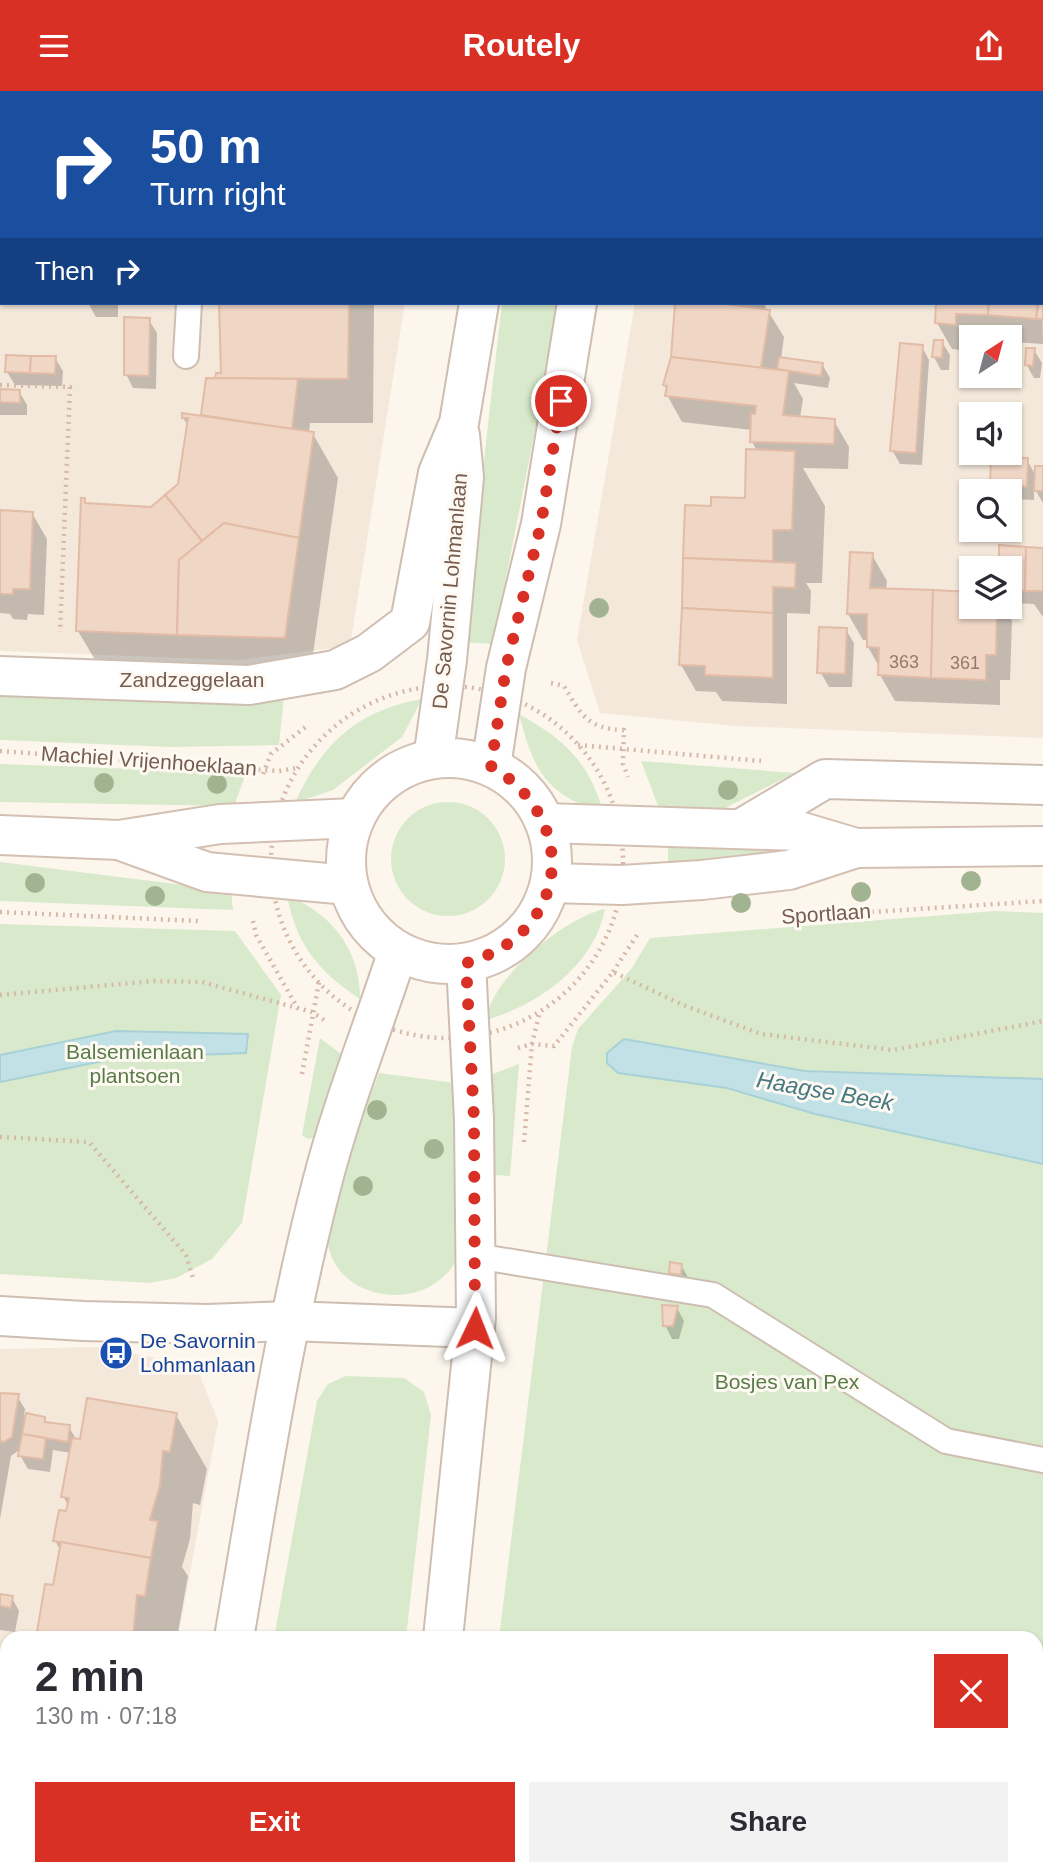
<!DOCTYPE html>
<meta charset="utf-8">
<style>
:root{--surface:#fff;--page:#f2f2f3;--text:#2b2b33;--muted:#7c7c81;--accent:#d93025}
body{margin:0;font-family:Arial,sans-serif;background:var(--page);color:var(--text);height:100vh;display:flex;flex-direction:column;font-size:26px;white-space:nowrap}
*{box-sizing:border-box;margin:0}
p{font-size:23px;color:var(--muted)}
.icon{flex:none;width:38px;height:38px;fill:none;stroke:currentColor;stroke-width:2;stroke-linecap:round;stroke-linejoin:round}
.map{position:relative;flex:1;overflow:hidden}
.details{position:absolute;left:0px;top:1540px;width:1043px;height:245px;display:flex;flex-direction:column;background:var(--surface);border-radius:21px 21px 0 0;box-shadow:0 2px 5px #0004}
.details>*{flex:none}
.guide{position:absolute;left:0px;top:0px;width:1043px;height:214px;box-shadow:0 2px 5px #0004;background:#1a4fa0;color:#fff;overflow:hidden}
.needle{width:46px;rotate:36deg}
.fabs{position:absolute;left:959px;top:234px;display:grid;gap:14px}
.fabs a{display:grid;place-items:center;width:63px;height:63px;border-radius:0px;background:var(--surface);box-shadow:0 2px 5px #0004;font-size:35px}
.pin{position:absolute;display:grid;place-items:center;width:60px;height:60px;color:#fff;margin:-30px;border:4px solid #fff;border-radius:50%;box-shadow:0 2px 7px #0007}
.me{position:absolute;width:77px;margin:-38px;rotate:2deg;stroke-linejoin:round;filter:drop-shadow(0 0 5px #0008)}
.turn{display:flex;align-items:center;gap:24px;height:147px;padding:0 35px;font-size:32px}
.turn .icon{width:91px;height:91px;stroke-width:2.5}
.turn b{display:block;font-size:49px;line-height:60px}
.then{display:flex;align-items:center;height:66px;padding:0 35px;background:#0003;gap:14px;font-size:26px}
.round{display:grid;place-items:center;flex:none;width:74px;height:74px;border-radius:0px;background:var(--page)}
.overview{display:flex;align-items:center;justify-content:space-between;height:119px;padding:0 35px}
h1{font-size:42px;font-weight:800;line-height:52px}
.action{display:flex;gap:14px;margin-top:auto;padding:14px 35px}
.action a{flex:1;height:80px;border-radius:0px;background:var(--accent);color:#fff;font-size:28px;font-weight:800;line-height:80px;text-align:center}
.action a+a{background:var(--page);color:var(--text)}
header{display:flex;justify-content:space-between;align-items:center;height:91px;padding:0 35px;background:var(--accent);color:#fff;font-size:32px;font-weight:800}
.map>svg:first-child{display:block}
.residential{fill:#f4e8db;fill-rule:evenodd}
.green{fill:#d8eacb}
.water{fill:#c1e1e6;stroke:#a8d1d7;stroke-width:2}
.shadow{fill:#0003}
.building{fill:#f0d6c5;stroke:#e2bca6;stroke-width:2}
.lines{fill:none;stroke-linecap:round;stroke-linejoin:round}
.service-casing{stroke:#cebeb1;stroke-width:28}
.minor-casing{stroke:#cebeb1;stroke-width:42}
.tertiary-casing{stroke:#cebeb1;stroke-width:42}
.secondary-casing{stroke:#d4c0b2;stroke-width:42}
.path{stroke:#d6b9a8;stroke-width:4.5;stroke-dasharray:2 5;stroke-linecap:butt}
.service{stroke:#fff;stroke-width:24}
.minor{stroke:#fff;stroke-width:38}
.tertiary{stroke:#fff;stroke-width:38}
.secondary{stroke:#fff;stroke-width:38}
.tree{fill:#a2b392}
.route{stroke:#d93025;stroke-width:12;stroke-dasharray:0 21.6}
.labels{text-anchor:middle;stroke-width:6;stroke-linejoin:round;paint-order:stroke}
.number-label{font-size:18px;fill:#957b6c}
.street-label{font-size:21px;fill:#775d4f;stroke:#fefaf3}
.park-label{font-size:21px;fill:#587c47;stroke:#fefaf3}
.transit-label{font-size:21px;fill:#164399;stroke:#fefaf3;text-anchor:start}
.water-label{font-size:23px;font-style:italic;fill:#467982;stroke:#fefaf3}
</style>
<header><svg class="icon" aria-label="menu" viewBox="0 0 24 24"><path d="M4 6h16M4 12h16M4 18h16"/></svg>Routely<svg class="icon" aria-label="share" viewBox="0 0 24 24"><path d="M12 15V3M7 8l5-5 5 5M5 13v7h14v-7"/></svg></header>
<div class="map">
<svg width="1043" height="1785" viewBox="0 0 1043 1785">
<rect width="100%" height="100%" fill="#fcf6ed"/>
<g class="residential">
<path d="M672,0h371v647l-308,-12 -135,-13 -23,-73 58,-337h406v-210zM971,247h39v38h-39zM971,324h39v38h-39zM971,401h39v38h-39zM971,478h39v38h-39z"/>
<path d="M0,36l2,176h403l-55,343 -112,14 -238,-9z"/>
<path d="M101,1256l95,19 22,55 -40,217h-171v231h129l-2,7h-134v-527z"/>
</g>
<g class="green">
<path d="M502,212h58l-67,341 -30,-2z"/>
<path d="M0,602l284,3 -5,49 -108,2 -171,-7z"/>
<path d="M422,608l-20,38 -69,53 -38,13c26,-59 63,-93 127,-104z"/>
<path d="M519,623c45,25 70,48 84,98 -57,-16 -70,-43 -84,-98z"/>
<path d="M641,670l154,12 -76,38h-59z"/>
<path d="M0,673l246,9 -12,33 -234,-4z"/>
<circle cx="448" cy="768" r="57"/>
<path d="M772,754v14l-104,4v-17z"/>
<path d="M0,771l231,29 2,19 -233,-9z"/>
<path d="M287,805c45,17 73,54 73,103 -41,-27 -63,-53 -73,-103z"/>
<path d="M605,818c-11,57 -67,96 -119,111 5,-42 79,-103 119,-111z"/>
<path d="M995,820l48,2v963h-573l1,-7h565v-231h-537l73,-591 6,-18 54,-61 18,-30z"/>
<path d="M0,833l235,7 46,64 -39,228 -30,36 -36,19 -27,5 -149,-9z"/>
<path d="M320,947l25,19 -29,80 -8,2 -6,-4z"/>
<path d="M519,973l-9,112 -17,-1 -8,-98z"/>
<path d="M379,982l76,10 11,158c-6,13 -12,27 -23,36 -36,34 -108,18 -115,-34 -5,-32 39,-135 51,-170z"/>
<path d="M346,1285l58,2 20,14 7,23 -25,223h-132l43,-237 11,-17z"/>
<path d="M233,1778h147l-1,7h-147z"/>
</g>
<g class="water">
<path d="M116,940l132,3 -2,19 -128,5 -118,24v-27z"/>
<path d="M624,948l181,32 238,8v85l-228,-50 -88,-26 -109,-15 -11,-10v-10z"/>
</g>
<g class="shadow">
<rect x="0" y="83" width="2" height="113"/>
<path d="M1041,145l2,108 -33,-2v-4h-39l-1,13 -18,-2 -15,-26 1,-20h103z"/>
<path d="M88,212h30v14h-22z"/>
<path d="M220,212h154l-1,120h-63l-1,10 4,1 25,44 -29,204 -205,-7 -26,-44 6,-131 3,5 65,3 28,-23 9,-58 -6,-9h21l13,-43 6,-1z"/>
<path d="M680,212h86l-1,8h3l16,26 -3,22 41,5 8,14 -2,10 -34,-5 9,16 -3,19 34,3 15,26 -1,22 -45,-1 22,38 -3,77h-16l5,8 -1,23 -23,-1v91l-65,-3 -6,-9 -20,-1 -15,-26 5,-158 27,1 33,-8 11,-49 -5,-9v-12l-70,-8 -15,-27 -2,-10 3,-19h4z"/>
<path d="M149,229l8,13 -1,56 -23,-1 -7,-14z"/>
<path d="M942,251l8,13 -1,15h-8l-7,-13z"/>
<path d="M922,256l7,13 -7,105 -22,-1 -8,-14z"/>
<path d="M1034,259l8,13 -2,15h-6l-8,-14z"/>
<path d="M55,267l8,13 -1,15 -47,-1 -8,-13z"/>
<path d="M0,300h19l8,14v10h-27z"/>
<path d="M1027,369l9,16 7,-8v35l-9,-15v12l-24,-1v-7h-14l-4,-7z"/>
<path d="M0,421l32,1 15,26 -3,76 -16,-1 -1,6 -14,-1 -3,-5 -10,-1z"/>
<path d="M1043,459v67l-9,-13 -24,-1v-34z"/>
<path d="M872,464l15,26 -1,9 85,3v14h33l8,14 -2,59h-10v25l-105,-4 -15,-26v-7l-12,-21 1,-7h-6l-15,-26z"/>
<path d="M821,538l25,1 8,13 -2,44h-23l-8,-14z"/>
<path d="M681,1174l8,14 -11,7 -7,-13z"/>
<path d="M677,1217l7,13 -5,18h-7l-7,-14z"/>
<path d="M0,1304l17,1 8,13 -1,6 20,3 3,6 22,3 8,14 99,-26 31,54 -7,36 -7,-2 -3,36 -8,28 6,9 -11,62h-140l18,-51 6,-35 -6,-12 14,-33 -6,-11 8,-43 -18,-3 -3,22 -22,-3 -8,-14 2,-7 -11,8 -11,63z"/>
<path d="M0,1504l12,3 7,13 -4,21 -15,-2z"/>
<path d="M31,1778h104l-1,7h-99z"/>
<path d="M637,1778h81l-1,7h-81z"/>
</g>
<g class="building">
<rect x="0" y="81" width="2" height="89"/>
<path d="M1043,147v81h-7l2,-16h3z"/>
<path d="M219,212h130l-1,76 -133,-1 1,-5h5z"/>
<path d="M679,212h40l51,7 -9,58 -90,-11 4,-53z"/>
<path d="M936,212h53l-1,12 -32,-1v11l-21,-2z"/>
<path d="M989,212h49l-2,16 -48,-4z"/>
<path d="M124,226l26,1 -1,58 -25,-1z"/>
<path d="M934,249h9l-1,18 -10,-1z"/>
<path d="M900,252l23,2 -7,108 -26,-2z"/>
<path d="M1026,257h9l-2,18 -8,-1z"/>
<path d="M6,264l25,1 -1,17 -25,-1z"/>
<path d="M31,265h25l-1,18 -25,-1z"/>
<path d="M671,266l118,14 -6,44 52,4 -1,25 -84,-2 1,-29 4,1 1,-8 -91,-10 2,-10 -4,-1z"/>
<path d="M779,266l44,6 -2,13 -44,-7z"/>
<path d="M206,287l92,1 -6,50 -91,-14z"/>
<path d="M0,298l20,1v13l-20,-1z"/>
<path d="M182,322l132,19 -15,106 -75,-15 -22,18 -37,-46 13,-11 10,-66h-6z"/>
<path d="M746,358l49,2 -3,79h-19v31l-90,-3 2,-53 26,1v-9l34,1z"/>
<path d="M991,366l37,1 -1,29 -37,-2z"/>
<path d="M1035,375h8v25h-9z"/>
<path d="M165,404l37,46 -23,19 -2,75 -101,-4 5,-133h4v5l66,4z"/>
<path d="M0,419l33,2 -3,77h-17v5h-13z"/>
<path d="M224,432l75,15 -14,100 -108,-3 2,-75z"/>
<path d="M999,454l27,2 -1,44 -15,-1v-21h-11z"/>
<path d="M1026,456l17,1v43h-18z"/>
<path d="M850,461l23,1 -3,35 63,2 -2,88 -53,-3 1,-27 -12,-1v-33h-20z"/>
<path d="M683,467l113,5 -1,25 -22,-1v26l-91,-5z"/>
<path d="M933,499l38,2v15h26l-1,48h-10v25l-55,-2z"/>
<path d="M682,517l91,5v65l-68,-3v-9l-26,-1z"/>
<path d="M819,536l28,1 -2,46 -28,-1z"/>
<path d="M670,1171l12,2 -1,11 -12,-2z"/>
<path d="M662,1214l16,1 -5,20h-10z"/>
<path d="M0,1302l19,1 -7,43 -8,5 -4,-1z"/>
<path d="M87,1307l90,15 -7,39 -7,-1 -3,34 -10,35 8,1 -7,37 -98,-17 6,-31 7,1 3,-13 -8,-1 11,-59 8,1z"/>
<path d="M26,1322l19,4v5l25,3 -2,17 -46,-8z"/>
<path d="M22,1343l24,4 -3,21 -25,-3z"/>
<path d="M61,1451l90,16 -6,38 -8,-1 -4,43h-97l9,-54 8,1z"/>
<path d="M0,1503l13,2 -2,12 -11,-2z"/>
<path d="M635,1778h57l-2,7h-56z"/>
</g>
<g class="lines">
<defs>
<g id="service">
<path d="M198,2v-2"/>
<path d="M186,265l3,-53"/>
<path d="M476,1165l237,39 233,146 97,19"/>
</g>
<g id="minor">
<path d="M591,0l22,2"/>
<path d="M514,2v-2"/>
<path d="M1041,31h2"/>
<path d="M0,585l249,9 86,-15 34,-17 41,-31 28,-149 21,-50 20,-120"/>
<path d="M433,668l14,-99 17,-183 -4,-42"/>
<path d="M491,675l15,-98 35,-144 36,-221"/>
<path d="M744,736l81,-48 218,6"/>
<path d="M0,1225l83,5 124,3 82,-3 186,7"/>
</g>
<g id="tertiary">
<path d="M234,1547c26,-152 49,-305 88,-455 20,-78 51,-155 76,-232"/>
<path d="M443,1547l33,-321 -2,-198 -8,-156"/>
<path d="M192,1785l1,-7"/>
<path d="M417,1785l1,-7"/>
</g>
<g id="secondary">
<circle cx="449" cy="770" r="103"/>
<path d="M545,732l254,8 57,17"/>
<path d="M0,744l119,5 101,-16 135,-6"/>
<path d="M124,751l83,30 141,13"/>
<path d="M550,792l72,2 80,-5 87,-10 67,-22 187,-2"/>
</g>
</defs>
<use href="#service" class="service-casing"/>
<use href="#minor" class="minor-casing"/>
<use href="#tertiary" class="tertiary-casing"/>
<use href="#secondary" class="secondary-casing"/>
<g class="path">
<path d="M0,294l70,2 -10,245"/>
<path d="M551,592l13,3c17,29 24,43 60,44l-1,34 5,13"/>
<circle cx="447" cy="771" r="176"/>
<path d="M578,654l183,16"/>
<path d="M0,660l279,20 18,-3"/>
<path d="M263,683l8,-20 37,-29"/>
<path d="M0,821l198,9"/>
<path d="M809,825l234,-15"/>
<path d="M253,830l3,14 42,74"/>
<path d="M613,881l26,-40"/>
<path d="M0,904l154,-14 48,1 110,30 12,8"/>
<path d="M518,957l14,-4 22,2 59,-74 70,33 78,29 132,16 150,-29"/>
<path d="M302,983l17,-92"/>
<path d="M0,1046l89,5 97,113 7,23"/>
<path d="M524,1051l8,-98 8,-33"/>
</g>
<use href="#service" class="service"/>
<use href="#minor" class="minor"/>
<use href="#tertiary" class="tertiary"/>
<use href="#secondary" class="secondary"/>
</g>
<g class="tree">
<circle cx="599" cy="517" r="10"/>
<circle cx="104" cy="692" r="10"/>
<circle cx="217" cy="693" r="10"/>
<circle cx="728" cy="699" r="10"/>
<circle cx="971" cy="790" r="10"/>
<circle cx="35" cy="792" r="10"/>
<circle cx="861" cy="801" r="10"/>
<circle cx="155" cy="805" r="10"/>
<circle cx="741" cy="812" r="10"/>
<circle cx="377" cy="1019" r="10"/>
<circle cx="434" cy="1058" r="10"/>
<circle cx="363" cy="1095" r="10"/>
</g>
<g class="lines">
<path class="route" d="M475,1237l-1,-209 -8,-156c103,-29 116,-142 25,-197l15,-98 35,-144 20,-123"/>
</g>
<defs>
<symbol id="bus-disc" viewBox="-11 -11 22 22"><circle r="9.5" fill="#1a4fb4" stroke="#fefaf3"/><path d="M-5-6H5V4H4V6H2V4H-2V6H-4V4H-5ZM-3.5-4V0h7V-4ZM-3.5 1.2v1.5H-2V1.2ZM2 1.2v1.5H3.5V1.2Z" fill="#fff"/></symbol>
</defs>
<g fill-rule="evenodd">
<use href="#bus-disc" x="97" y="1243" width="38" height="38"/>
</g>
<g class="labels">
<g class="number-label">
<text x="904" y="577">363</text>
<text x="965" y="578">361</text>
</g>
<g class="street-label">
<text transform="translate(450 500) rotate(-85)" y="7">De Savornin Lohmanlaan</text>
<text x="192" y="596">Zandzeggelaan</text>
<text transform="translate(149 670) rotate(4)" y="7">Machiel Vrijenhoeklaan</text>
<text transform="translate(826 823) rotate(-4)" y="7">Sportlaan</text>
</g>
<g class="park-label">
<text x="135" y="968">Balsemienlaan<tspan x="135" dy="24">plantsoen</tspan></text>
<text x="787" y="1298">Bosjes van Pex</text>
</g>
<g class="transit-label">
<text x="140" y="1257">De Savornin<tspan x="140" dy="24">Lohmanlaan</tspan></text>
</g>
<g class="water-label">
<text transform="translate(825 1000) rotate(10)" y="8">Haagse Beek</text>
</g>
</g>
</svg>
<div class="fabs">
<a><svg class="needle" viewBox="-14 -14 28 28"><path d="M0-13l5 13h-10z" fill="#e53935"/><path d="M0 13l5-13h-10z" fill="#7c7c81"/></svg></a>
<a><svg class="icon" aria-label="sound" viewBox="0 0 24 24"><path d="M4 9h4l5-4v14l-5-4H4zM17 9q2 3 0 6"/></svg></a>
<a><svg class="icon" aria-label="search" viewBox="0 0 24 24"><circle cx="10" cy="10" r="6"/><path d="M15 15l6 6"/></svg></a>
<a><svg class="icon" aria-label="layers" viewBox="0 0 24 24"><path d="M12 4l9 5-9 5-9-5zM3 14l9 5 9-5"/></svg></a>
</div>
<div class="pin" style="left:561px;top:310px;background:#d93025"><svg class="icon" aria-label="arrive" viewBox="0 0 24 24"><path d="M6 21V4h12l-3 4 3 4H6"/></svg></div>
<svg class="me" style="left:475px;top:1237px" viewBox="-20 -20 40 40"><path d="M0-17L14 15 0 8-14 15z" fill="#d93025" stroke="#fff" stroke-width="4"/></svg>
<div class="guide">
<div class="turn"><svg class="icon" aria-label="right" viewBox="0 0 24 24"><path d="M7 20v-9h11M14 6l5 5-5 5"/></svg><div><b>50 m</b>Turn right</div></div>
<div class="then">Then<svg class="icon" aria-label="right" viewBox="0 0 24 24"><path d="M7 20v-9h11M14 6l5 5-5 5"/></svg></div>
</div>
<section class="details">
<div class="overview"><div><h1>2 min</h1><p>130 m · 07:18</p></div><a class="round" style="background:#d93025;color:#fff"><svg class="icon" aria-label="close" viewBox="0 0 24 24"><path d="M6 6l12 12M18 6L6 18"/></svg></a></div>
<div class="action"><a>Exit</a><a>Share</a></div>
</section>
</div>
